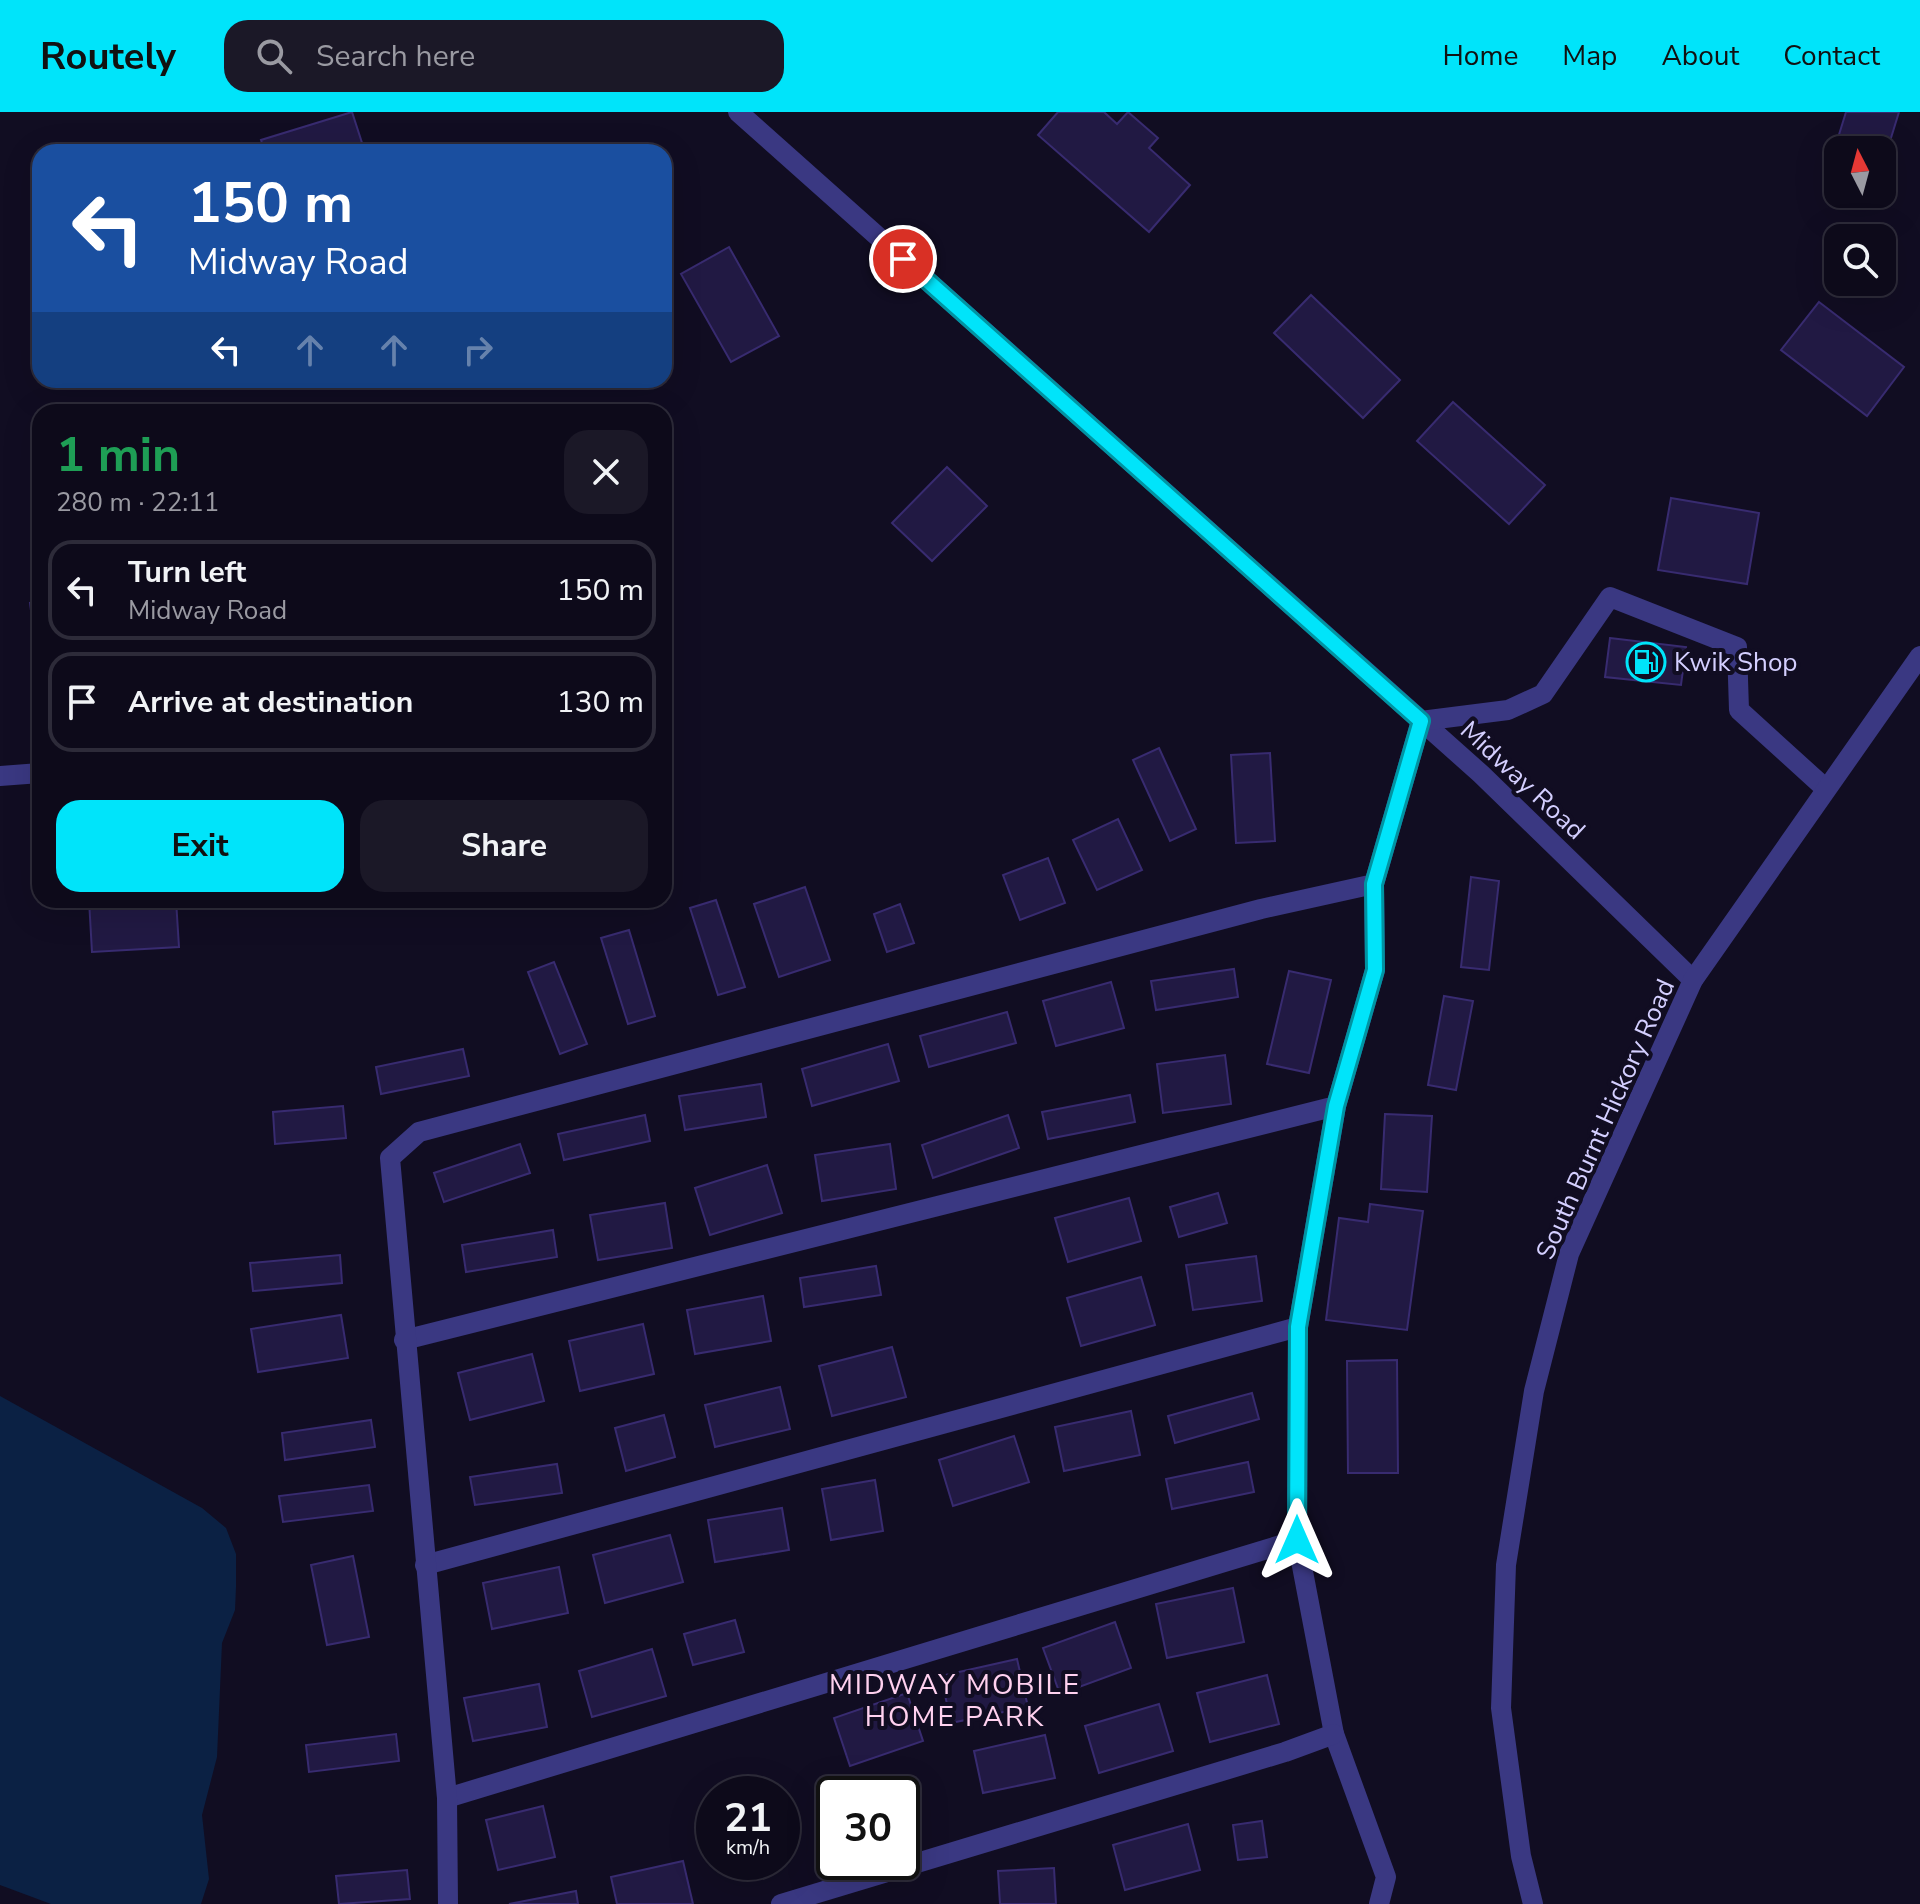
<!DOCTYPE html>
<meta charset="utf-8">
<style>
:root{--surface:#0d0a1a;--page:#1b1827;--text:#f1f3f6;--muted:#9a9aa2;--line:#2d2b39;--accent:#00e4fa}
body{margin:0;font-family:"Nunito Sans",sans-serif;background:var(--page);color:var(--text);height:100vh;display:flex;flex-direction:column;font-size:30px;white-space:nowrap}
*{box-sizing:border-box;margin:0}
p{font-size:26px;color:var(--muted)}
.icon{flex:none;width:44px;height:44px;fill:none;stroke:currentColor;stroke-width:2;stroke-linecap:round;stroke-linejoin:round}
.map{position:relative;flex:1;overflow:hidden}
.panel{position:absolute;left:32px;top:292px;width:640px;height:504px;display:flex;flex-direction:column;background:var(--surface);border-radius:24px;box-shadow:0 8px 32px #0002,0 0 0 2px var(--line)}
.panel>*{flex:none}
.hud{position:absolute;left:32px;top:32px;width:640px;height:244px;border-radius:24px;box-shadow:0 8px 32px #0002,0 0 0 2px var(--line);background:#1a4fa0;color:#fff;overflow:hidden}
.needle{width:52px;rotate:354deg}
.buttons{position:absolute;left:1824px;top:24px;display:grid;gap:16px}
.buttons a{display:grid;place-items:center;width:72px;height:72px;border-radius:16px;background:var(--surface);box-shadow:0 8px 32px #0002,0 0 0 2px var(--line);font-size:40px}
.speed{position:absolute;left:696px;top:1664px;display:flex;gap:16px;font-size:40px;font-weight:700;text-align:center}
.speed>*{display:grid;place-content:center;width:104px;height:104px;border-radius:50%;background:var(--surface);box-shadow:0 8px 32px #0002,0 0 0 2px var(--line);line-height:1}
.speed small{font-size:20px;font-weight:400}
.speed .limit{border:4px solid #111;border-radius:12px;background:#fff;color:#111}
.pin{position:absolute;display:grid;place-items:center;width:68px;height:68px;color:#fff;margin:-34px;border:4px solid #fff;border-radius:50%;box-shadow:0 2px 8px #0007}
.me{position:absolute;width:88px;margin:-44px;rotate:0deg;stroke-linejoin:round;filter:drop-shadow(0 0 6px #0008)}
.turn{display:flex;align-items:center;gap:28px;height:168px;padding:0 24px;font-size:36px}
.turn .icon{width:104px;height:104px;stroke-width:2.5}
.turn b{display:block;font-size:56px;line-height:68px}
.lanes{display:flex;align-items:center;height:76px;padding:0 24px;background:#0003;justify-content:center;gap:40px;direction:ltr}
.lanes .off{opacity:.35}
.round{display:grid;place-items:center;flex:none;width:84px;height:84px;border-radius:24px;background:var(--page)}
.summary{display:flex;align-items:center;justify-content:space-between;height:136px;padding:0 24px}
h1{font-size:48px;font-weight:700;line-height:60px;color:#1e9e55}
.cta{display:flex;gap:16px;margin-top:auto;padding:16px 24px}
.cta a{flex:1;height:92px;border-radius:24px;background:var(--accent);color:#111;font-size:32px;font-weight:700;line-height:92px;text-align:center}
.cta a+a{background:var(--page);color:var(--text)}
ul{padding:0;list-style:none}
li{display:flex;align-items:center;gap:24px;height:100px;margin:0 16px 12px;padding:0 8px;border:4px solid var(--line);border-radius:24px}
li div{flex:1}
li b{display:block;font-size:30px}
li em{font-style:normal}
header{display:flex;align-items:center;gap:48px;box-sizing:border-box;height:112px;padding:0 40px;background:var(--accent);color:#111}
header strong{font-size:38px}
nav{display:flex;gap:44px;margin-inline-start:auto;font-size:28px}
.search{width:560px;height:72px;background:var(--page);display:flex;align-items:center;gap:20px;box-sizing:border-box;padding:0 28px;border-radius:24px;color:var(--muted);font-size:30px}
.map>svg:first-child{display:block}
.water{fill:#0b2144}
.building{fill:#211943;stroke:#382b70;stroke-width:2}
.lines{fill:none;stroke-linecap:round;stroke-linejoin:round}
.minor{stroke:#3a3882;stroke-width:20}
.route-casing{stroke:#0094a2;stroke-width:20}
.route{stroke:#00e4fa;stroke-width:14}
.labels{text-anchor:middle;stroke-width:8;stroke-linejoin:round;paint-order:stroke}
.poi-label{font-size:26px;fill:#d4cfff;stroke:#110d22;text-anchor:start}
.street-label{font-size:26px;fill:#d4cfff;stroke:#110d22}
.neighbourhood-label{font-size:28px;letter-spacing:2px;fill:#ffd1ef;stroke:#110d22}
</style>
<header>
<strong>Routely</strong>
<div class="search"><svg class="icon" aria-label="search" viewBox="0 0 24 24"><circle cx="10" cy="10" r="6"/><path d="M15 15l6 6"/></svg>Search here</div>
<nav><a>Home</a><a>Map</a><a>About</a><a>Contact</a></nav>
</header>
<div class="map">
<svg width="1920" height="1792" viewBox="0 0 1920 1792">
<rect width="100%" height="100%" fill="#110d22"/>
<path class="water" d="M0,1284l202,112 24,20 10,26v33l-1,23 -13,33 -5,114 -15,58 7,64 -8,25h-150l-51,-19z"/>
<g class="building">
<path d="M352,0l13,40h-100l-4,-12z"/>
<path d="M1058,0h46l13,12 11,-12 30,26 -9,10 41,37 -41,47 -111,-97z"/>
<path d="M1846,0h53l-17,55v-17h-44v20l-9,-3z"/>
<path d="M729,135l50,89 -48,26 -50,-88z"/>
<path d="M1311,183l89,85 -37,38 -89,-85z"/>
<path d="M1819,190l85,65 -37,49 -86,-66z"/>
<path d="M1453,290l92,83 -36,39 -92,-83z"/>
<path d="M947,355l40,39 -55,55 -40,-38z"/>
<path d="M1671,386l88,15 -12,71 -89,-14z"/>
<path d="M40,490v48h-4l-6,-47z"/>
<path d="M1610,526l76,9 -5,38 -76,-8z"/>
<path d="M1159,636l37,81 -26,12 -37,-81z"/>
<path d="M1270,641l5,88 -39,2 -5,-88z"/>
<path d="M1118,707l24,51 -45,20 -24,-50z"/>
<path d="M1048,746l17,45 -45,17 -17,-45z"/>
<path d="M1471,765l28,4 -10,89 -28,-3z"/>
<path d="M805,775l25,73 -51,17 -25,-73z"/>
<path d="M89,788h87l3,47 -87,5z"/>
<path d="M716,788l29,87 -27,8 -28,-87z"/>
<path d="M900,792l14,39 -27,9 -13,-38z"/>
<path d="M629,818l26,86 -27,8 -27,-86z"/>
<path d="M554,850l33,82 -27,10 -32,-82z"/>
<path d="M1234,857l4,28 -82,13 -5,-29z"/>
<path d="M1289,859l42,9 -22,93 -42,-9z"/>
<path d="M1111,870l13,46 -68,18 -13,-45z"/>
<path d="M1444,884l29,5 -17,89 -28,-5z"/>
<path d="M1007,900l9,31 -87,24 -9,-31z"/>
<path d="M888,932l11,37 -87,25 -10,-37z"/>
<path d="M463,937l6,27 -88,18 -5,-27z"/>
<path d="M1225,943l6,49 -68,9 -6,-49z"/>
<path d="M761,972l5,33 -81,13 -6,-34z"/>
<path d="M1130,983l5,27 -87,17 -6,-27z"/>
<path d="M343,994l3,32 -71,6 -2,-32z"/>
<path d="M1385,1002l47,2 -5,76 -46,-3z"/>
<path d="M645,1003l5,26 -86,19 -6,-26z"/>
<path d="M1008,1003l11,33 -86,30 -11,-33z"/>
<path d="M520,1032l10,29 -86,29 -10,-29z"/>
<path d="M890,1032l6,45 -74,12 -7,-46z"/>
<path d="M767,1053l15,48 -72,22 -15,-47z"/>
<path d="M1218,1081l9,30 -48,14 -9,-30z"/>
<path d="M1129,1086l12,43 -73,21 -13,-44z"/>
<path d="M665,1091l7,45 -74,12 -8,-45z"/>
<path d="M1370,1092l53,7 -16,119 -81,-10 13,-102 29,4z"/>
<path d="M553,1118l4,27 -91,15 -4,-27z"/>
<path d="M340,1143l2,28 -89,8 -3,-28z"/>
<path d="M1256,1144l6,45 -69,9 -7,-45z"/>
<path d="M876,1154l5,29 -77,12 -4,-29z"/>
<path d="M1141,1165l14,48 -74,21 -14,-48z"/>
<path d="M763,1184l8,45 -76,13 -8,-44z"/>
<path d="M341,1203l7,43 -90,14 -7,-43z"/>
<path d="M643,1212l11,50 -74,17 -11,-50z"/>
<path d="M892,1235l14,50 -74,19 -13,-50z"/>
<path d="M532,1242l12,47 -74,19 -12,-47z"/>
<path d="M1397,1248l1,113h-50l-1,-112z"/>
<path d="M780,1275l10,42 -75,18 -10,-42z"/>
<path d="M1252,1281l7,26 -84,24 -7,-27z"/>
<path d="M1131,1299l9,44 -76,16 -9,-44z"/>
<path d="M664,1303l11,42 -49,14 -11,-43z"/>
<path d="M371,1308l4,27 -90,13 -3,-27z"/>
<path d="M1014,1324l15,46 -76,24 -14,-46z"/>
<path d="M1248,1350l6,30 -82,17 -6,-30z"/>
<path d="M557,1352l5,29 -87,12 -5,-28z"/>
<path d="M875,1368l8,51 -52,9 -9,-51z"/>
<path d="M369,1373l4,26 -90,11 -4,-26z"/>
<path d="M782,1396l7,42 -74,12 -7,-42z"/>
<path d="M670,1423l13,47 -78,21 -12,-48z"/>
<path d="M353,1444l16,81 -42,8 -16,-80z"/>
<path d="M559,1455l9,46 -76,16 -9,-46z"/>
<path d="M1233,1476l11,54 -77,16 -11,-54z"/>
<path d="M735,1508l9,32 -51,13 -9,-31z"/>
<path d="M1115,1510l16,46 -71,26 -17,-46z"/>
<path d="M652,1537l14,47 -74,21 -13,-46z"/>
<path d="M1017,1547l11,48 -77,16 -10,-47z"/>
<path d="M1267,1563l12,49 -69,18 -13,-49z"/>
<path d="M539,1572l8,43 -74,14 -9,-43z"/>
<path d="M907,1581l16,48 -73,25 -16,-48z"/>
<path d="M1159,1592l14,47 -74,22 -14,-47z"/>
<path d="M396,1622l3,27 -90,11 -3,-27z"/>
<path d="M1045,1623l10,43 -72,15 -9,-42z"/>
<path d="M543,1694l12,51 -57,13 -12,-50z"/>
<path d="M1262,1709l5,36 -29,3 -5,-35z"/>
<path d="M1188,1712l12,46 -75,20 -12,-45z"/>
<path d="M683,1749l10,43h-76l-6,-27z"/>
<path d="M1054,1756l2,36h-56l-2,-33z"/>
<path d="M407,1758l3,29 -71,5 -3,-28z"/>
<path d="M576,1779l2,13h-69z"/>
</g>
<g class="lines">
<g class="minor">
<path d="M738,0l743,662 212,206"/>
<path d="M0,664l40,-3"/>
<path d="M1374,772l47,-163 87,-11 35,-16 67,-97 127,50 2,63 87,79"/>
<path d="M404,1228l932,-234"/>
<path d="M425,1453l873,-238"/>
<path d="M447,1686l850,-258"/>
<path d="M448,1792l-1,-106 -57,-640 29,-26 842,-223 113,-25 1,86 -39,136 -38,221 -1,213 37,194 52,143 -7,27"/>
<path d="M781,1792l504,-152 49,-18"/>
<path d="M1533,1792l-12,-48 -20,-148 5,-143 28,-174 35,-137 124,-274 227,-324"/>
</g>
</g>
<g class="lines">
<defs>
<path id="route" d="M903,147l518,462 -47,163 1,86 -39,136 -38,221 -1,213"/>
</defs>
<use href="#route" class="route-casing"/>
<use href="#route" class="route"/>
</g>
<defs>
<symbol id="fuel-ring" viewBox="-11 -11 22 22"><circle r="9.5" fill="#110d22" stroke="#00e4fa" stroke-width="1.5"/><path d="M-5.5-6h7V0h2V4h1.3V-2.5L3-4.5l.8-.8L6-3V5H2.5V1h-1V6h-7ZM-4.2-4.7v3.2H.2V-4.7Z" fill="#00e4fa"/></symbol>
</defs>
<g fill-rule="evenodd">
<use href="#fuel-ring" x="1624" y="528" width="44" height="44"/>
</g>
<g class="labels">
<g class="poi-label">
<text x="1674" y="559">Kwik Shop</text>
</g>
<g class="street-label">
<text transform="translate(1523 668) rotate(43)" y="9">Midway Road</text>
<text transform="translate(1605 1007) rotate(-66)" y="9">South Burnt Hickory Road</text>
</g>
<g class="neighbourhood-label">
<text x="955" y="1582">MIDWAY MOBILE<tspan x="955" dy="32">HOME PARK</tspan></text>
</g>
</g>
</svg>
<div class="buttons">
<a><svg class="needle" viewBox="-14 -14 28 28"><path d="M0-13l5 13h-10z" fill="#e53935"/><path d="M0 13l5-13h-10z" fill="#9a9aa2"/></svg></a>
<a><svg class="icon" aria-label="search" viewBox="0 0 24 24"><circle cx="10" cy="10" r="6"/><path d="M15 15l6 6"/></svg></a>
</div>
<div class="speed"><div>21<small>km/h</small></div><div class="limit">30</div></div>
<div class="pin" style="left:903px;top:147px;background:#d93025"><svg class="icon" aria-label="arrive" viewBox="0 0 24 24"><path d="M6 21V4h12l-3 4 3 4H6"/></svg></div>
<svg class="me" style="left:1297px;top:1428px" viewBox="-20 -20 40 40"><path d="M0-17L14 15 0 8-14 15z" fill="#00e4fa" stroke="#fff" stroke-width="4"/></svg>
<div class="hud">
<div class="turn"><svg class="icon" aria-label="left" viewBox="0 0 24 24"><path d="M17 20v-9H6M10 6l-5 5 5 5"/></svg><div><b>150 m</b>Midway Road</div></div>
<div class="lanes"><svg class="icon" aria-label="left" viewBox="0 0 24 24"><path d="M17 20v-9H6M10 6l-5 5 5 5"/></svg><svg class="icon off" aria-label="ahead" viewBox="0 0 24 24"><path d="M12 20V5M6 11l6-6 6 6"/></svg><svg class="icon off" aria-label="ahead" viewBox="0 0 24 24"><path d="M12 20V5M6 11l6-6 6 6"/></svg><svg class="icon off" aria-label="right" viewBox="0 0 24 24"><path d="M7 20v-9h11M14 6l5 5-5 5"/></svg></div>
</div>
<section class="panel">
<div class="summary"><div><h1>1 min</h1><p>280 m · 22:11</p></div><a class="round"><svg class="icon" aria-label="close" viewBox="0 0 24 24"><path d="M6 6l12 12M18 6L6 18"/></svg></a></div>
<ul>
<li><svg class="icon" aria-label="left" viewBox="0 0 24 24"><path d="M17 20v-9H6M10 6l-5 5 5 5"/></svg><div><b>Turn left</b><p>Midway Road</p></div><em>150 m</em></li>
<li><svg class="icon" aria-label="arrive" viewBox="0 0 24 24"><path d="M6 21V4h12l-3 4 3 4H6"/></svg><div><b>Arrive at destination</b></div><em>130 m</em></li>
</ul>
<div class="cta"><a>Exit</a><a>Share</a></div>
</section>
</div>
